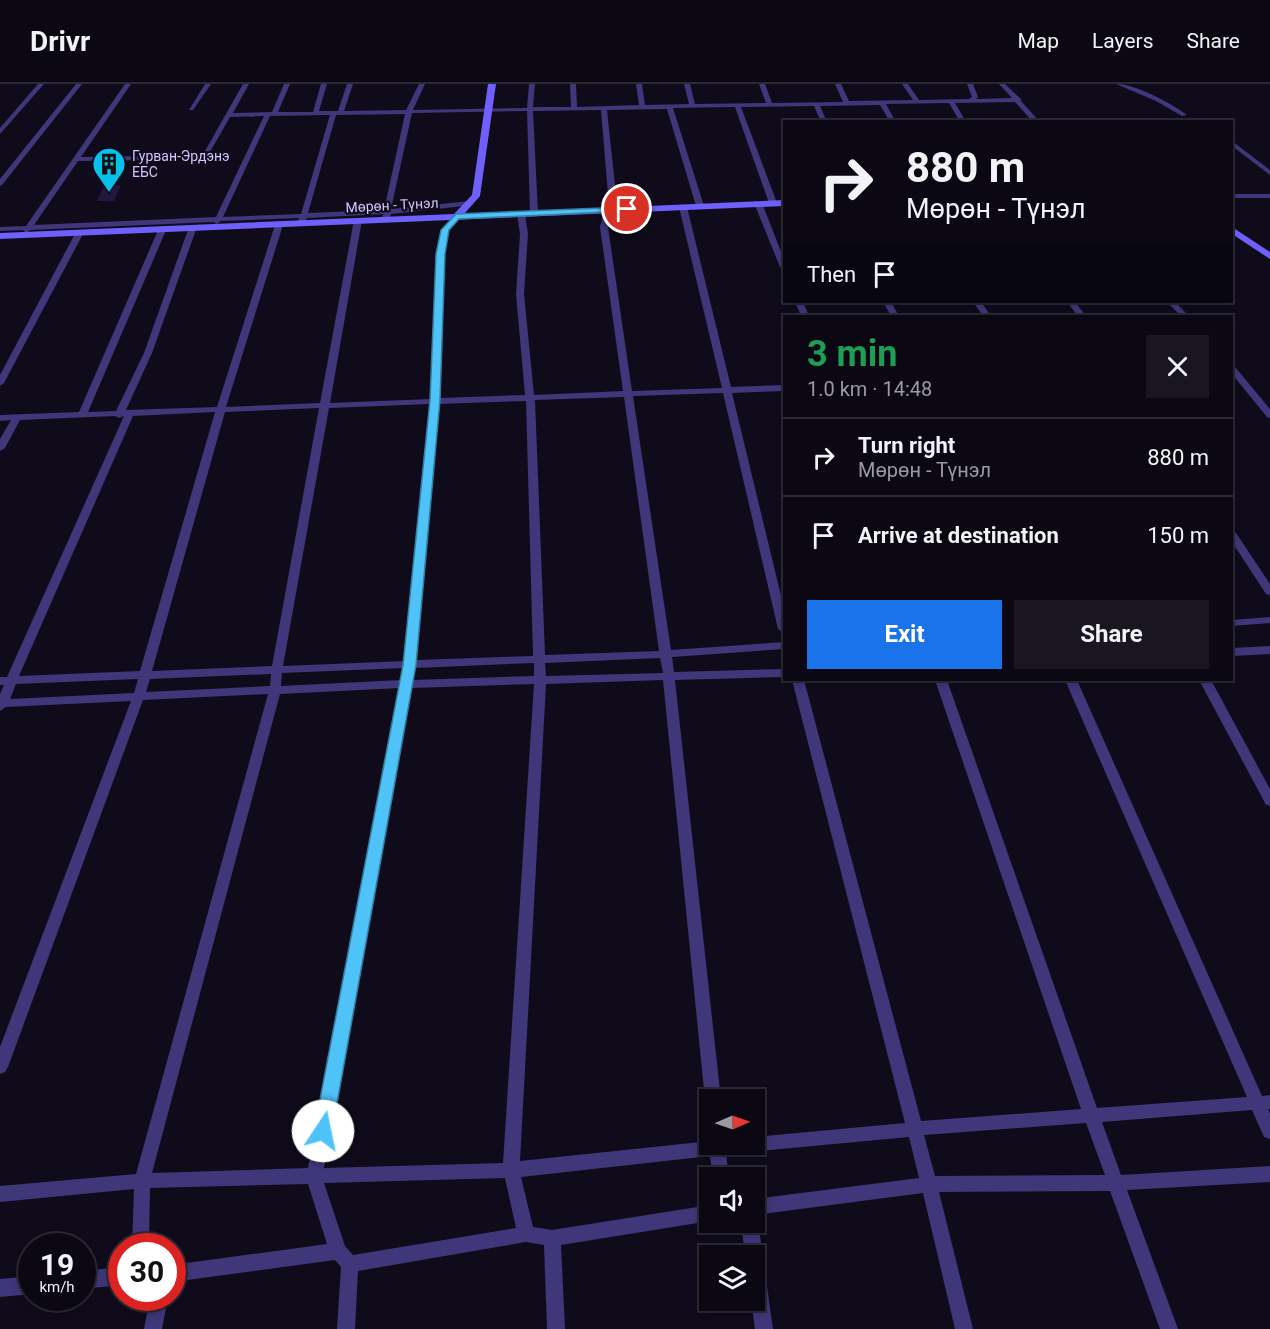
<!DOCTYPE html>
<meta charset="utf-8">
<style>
:root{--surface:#0b0814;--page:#191622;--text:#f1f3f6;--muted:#9a9aa0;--line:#2b2934;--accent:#1a73e8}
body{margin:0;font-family:Roboto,sans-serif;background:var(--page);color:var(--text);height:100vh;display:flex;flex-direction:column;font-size:22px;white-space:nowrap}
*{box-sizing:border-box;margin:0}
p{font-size:20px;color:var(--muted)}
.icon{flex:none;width:33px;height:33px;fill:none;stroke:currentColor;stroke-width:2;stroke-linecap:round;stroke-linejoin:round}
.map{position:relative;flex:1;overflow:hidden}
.drawer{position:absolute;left:783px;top:231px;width:450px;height:366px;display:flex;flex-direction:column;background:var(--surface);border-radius:0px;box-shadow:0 3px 9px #0003,0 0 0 2px var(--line)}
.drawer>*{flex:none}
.guide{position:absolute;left:783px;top:36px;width:450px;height:183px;border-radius:0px;box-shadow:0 3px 9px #0003,0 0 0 2px var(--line);background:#0b0814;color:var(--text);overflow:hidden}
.needle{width:39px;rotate:88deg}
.buttons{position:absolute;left:699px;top:1005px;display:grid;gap:12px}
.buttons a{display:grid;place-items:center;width:66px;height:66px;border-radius:0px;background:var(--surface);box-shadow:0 3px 9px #0003,0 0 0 2px var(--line);font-size:30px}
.speed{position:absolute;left:18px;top:1149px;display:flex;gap:12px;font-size:30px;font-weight:700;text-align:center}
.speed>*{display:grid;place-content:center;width:78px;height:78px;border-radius:50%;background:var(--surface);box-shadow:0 3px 9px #0003,0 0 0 2px var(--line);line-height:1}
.speed small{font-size:15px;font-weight:400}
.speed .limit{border:9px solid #d22;background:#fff;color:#111}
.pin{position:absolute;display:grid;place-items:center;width:51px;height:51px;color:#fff;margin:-26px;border:3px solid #fff;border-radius:50%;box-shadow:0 2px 6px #0007}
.me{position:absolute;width:66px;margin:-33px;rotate:11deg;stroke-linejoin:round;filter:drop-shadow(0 0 4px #0008)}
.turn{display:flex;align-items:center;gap:21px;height:126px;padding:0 24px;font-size:27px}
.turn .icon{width:78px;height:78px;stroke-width:2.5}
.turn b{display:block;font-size:42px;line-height:51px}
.then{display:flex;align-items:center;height:57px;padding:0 24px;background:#0003;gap:12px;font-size:22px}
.round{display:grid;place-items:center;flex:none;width:63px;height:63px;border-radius:0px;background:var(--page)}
.headline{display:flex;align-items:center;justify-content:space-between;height:102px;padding:0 24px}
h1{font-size:36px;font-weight:700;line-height:45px;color:#1e9e55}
.button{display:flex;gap:12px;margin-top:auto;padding:12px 24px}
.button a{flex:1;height:69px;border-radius:0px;background:var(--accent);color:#fff;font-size:24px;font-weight:700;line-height:69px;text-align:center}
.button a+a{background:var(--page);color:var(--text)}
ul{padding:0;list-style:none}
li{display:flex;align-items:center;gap:18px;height:78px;padding:0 24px;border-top:2px solid var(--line)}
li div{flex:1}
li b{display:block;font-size:22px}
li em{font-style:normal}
header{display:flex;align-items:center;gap:36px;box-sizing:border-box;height:84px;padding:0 30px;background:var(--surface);border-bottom:2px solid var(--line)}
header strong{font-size:28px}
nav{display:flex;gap:33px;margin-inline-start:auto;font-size:21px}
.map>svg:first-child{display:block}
.building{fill:#22183b}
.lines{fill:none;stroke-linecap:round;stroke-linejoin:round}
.street{fill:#3f3779;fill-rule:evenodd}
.secondary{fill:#7060fb;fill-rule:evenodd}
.route{fill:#4fc3f7;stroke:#337fa1;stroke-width:1.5}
.labels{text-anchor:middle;stroke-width:4.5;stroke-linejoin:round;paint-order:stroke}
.far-poi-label{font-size:14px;fill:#d1c6fe;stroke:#0f0b1b;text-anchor:start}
.far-street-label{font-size:14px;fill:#d1c6fe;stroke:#0f0b1b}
</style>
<header>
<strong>Drivr</strong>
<nav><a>Map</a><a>Layers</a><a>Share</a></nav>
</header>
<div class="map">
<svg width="1270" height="1245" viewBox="0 0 1270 1245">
<rect width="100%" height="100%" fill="#0f0b1b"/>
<path class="building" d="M121,101l-7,16h-17l7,-15z"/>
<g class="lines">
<g class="street">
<path d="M38,0h6l-44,50v-6z"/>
<path d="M76,0h6l-80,101 -2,1v-7z"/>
<path d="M125,0h6l-50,73 75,-1 3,2 -3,2 -78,1 -44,64 182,-8 48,-101 -34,1 -24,42 -5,-1 42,-74h6l-16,29 39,-1 12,-28h6l-12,28h35l8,-28h6l-8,27h19l9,-27h6l-9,27 62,-1 13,-26h6l-12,26 114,-2 2,-24h6l-2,23h38l-1,-23h6l1,23 62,-2 -3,-21h6l3,21 44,-1 -5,-20h6l5,20 71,-1 -7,-19h6l7,19 71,-1 -8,-18h6l8,17 64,-1 -11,-16h6l11,16 50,-1 3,-2 -5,-13h6l5,13 -2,2 36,-1 -13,-14h6l16,15v2l19,21h-7l-18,-20 -60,1 11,19h-6l-11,-19 -63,1 10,18h-6l-10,-17 -60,1 7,16h-6l-7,-16 -73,1 36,96 -4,2 -4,-2 -34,-96 -62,1 31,98 -4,2 -4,-2 -29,-97 -60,1 9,84 -8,33 24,164 90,-3 -43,-181 4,-2 4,2 44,180 53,-2v6l-52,2 52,215v25l-6,-4 -55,-236 -90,3 38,254 113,-8v7l-112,8 2,15 110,-3v8l-109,3 46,420h-11v6l-5,-6 -42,-420 -117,4 -26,477 190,-20v3h44v-7l151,-14 -113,-443h12l117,441 160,-12 -146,-429h12l150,428 150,-11 -182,-417h12l185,416 8,-1v14h-2l2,5v25l-6,-2 -12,-27 -150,12 19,53 149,-9v16l-143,8 51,139h-18l-50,-138 -171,1 34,137h-18l-32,-136 -169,22v-16l165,-21 -10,-41 -183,17 3,24h-16l-3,-22 -189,21 12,50 19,3 158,-25v16l-149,24 4,84h-18l-3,-84 -18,-3 -168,29 -3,58h-18l4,-62 -6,-7 -163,22v-17l155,-21 -19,-60 -158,4 -1,58h-17l2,-57 -134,13v-16l136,-12 132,-480 -125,6 -135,367 -3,5 -5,2v-27l131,-346 -125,6 -6,4v-17l4,-9h-4v-8h7l117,-261 -5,2 -4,-2 -95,4 -15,28 -5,3v-12l11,-19 -11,1v-6l79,-3 80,-184 4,-2 4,2 -79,184 28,-1 28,-58 45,-126 4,-2 4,2 -45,126 -26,57 91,-3 58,-182 4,-2 4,2 -57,182 94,-4 34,-183 4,-2 4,2 -32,183 101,-4 5,-145 5,-24 16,-16 4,2 -12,14 -5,24 -4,144 85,-3 -9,-101 4,-60 -3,-20 4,-2 4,2 3,20 -4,60 10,101 89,-4 -23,-164 8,-33 -7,-84 -68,1 5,102 -4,2 -4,-2 -3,-102 -115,2 -21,96 79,-8h3v4l-82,9 -2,6h-3l-4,-2 1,-4 -76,4 -2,5h-3l-4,-2 1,-3 -78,3 -4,3 -4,-2 -183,8 -4,3 -3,-3 -23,1v-4l26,-1zM405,30l-21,96 -76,3 28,-98zM330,31l-29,99 -78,3 47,-101zM624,313l35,254 -114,4 -10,-255zM526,317l7,255 -117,4 23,-256zM430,320l-25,257 -122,5 46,-258zM319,324l-47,258 -120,5 73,-259zM215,328l-75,259 -121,5 114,-260zM660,574l3,15 -117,3 -1,-13zM534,579v13l-121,4 2,-12zM404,584l-3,12 -120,6 1,-13zM271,590l-1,12 -124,6 4,-13zM138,595l-4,14 -124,6 6,-15zM534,600l-31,479 -179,5 88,-480zM400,604l-92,480 -156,5 128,-479zM1086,1039l19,52 -170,1 -11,-41zM505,1094l11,50 -163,27 -8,-9 -21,-63z"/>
<path d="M205,0h6l-18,26h-4z"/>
<path d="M1116,0c20,0 55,19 71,31l-5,1 -26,-15z"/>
<path d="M1232,57l38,29v5l-38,-29z"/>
<rect x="1232" y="110" width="38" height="4"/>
<path d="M755,117l7,2 22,56v10l-4,-2 -26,-64z"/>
<path d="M77,146l7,2 -80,151 -4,3v-11z"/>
<path d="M795,218h8l6,14h-8z"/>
<path d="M883,218h8l8,14h-8z"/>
<path d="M973,218h8l10,14h-8z"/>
<path d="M1067,218h8l11,14h-8z"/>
<path d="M1167,218h8l14,14h-8z"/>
<path d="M1232,282l3,1 35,42v9l-3,-1 -35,-43z"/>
<path d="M1232,448l4,1 34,51v11l-4,-1 -34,-52z"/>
<path d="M1270,533v6l-38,3v-6z"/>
<path d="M1270,562v8l-38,2v-8z"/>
<path d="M1199,596h12l59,109v17l-5,-2 -1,-3z"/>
<path d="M754,1132l4,6 15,107h-18l-4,-29h3v-44h-9l-4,-34h13z"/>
<path d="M122,1183v18l-40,4v-18z"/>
<path d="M32,1192v18l-32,3v-18z"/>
<path d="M150,1214h18l-6,31h-18z"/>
</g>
<g class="secondary">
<path d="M488,0h8l-16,112 -16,18 320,-14v6l-784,33v-6l454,-19 18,-19z"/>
<path d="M1232,143l38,25v7l-38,-25z"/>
</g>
</g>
<path class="route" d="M627,123l3,4 -171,8 -10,11 -4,24 -5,146 -24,265 -84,466 -2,6 -7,2 -6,-2 -3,-6 89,-466 27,-265 6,-146 5,-24 15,-16z"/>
<defs>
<symbol id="building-pin" viewBox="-11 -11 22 30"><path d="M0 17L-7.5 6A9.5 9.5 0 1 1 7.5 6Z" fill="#06c2ea" stroke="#0f0b1b"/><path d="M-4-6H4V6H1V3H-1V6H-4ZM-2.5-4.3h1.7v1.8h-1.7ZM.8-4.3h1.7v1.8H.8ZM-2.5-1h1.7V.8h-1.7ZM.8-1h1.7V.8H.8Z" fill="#111"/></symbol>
</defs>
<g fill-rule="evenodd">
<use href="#building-pin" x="90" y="61" width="38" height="52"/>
</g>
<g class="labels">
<g class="far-poi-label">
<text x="132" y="77">Гурван-Эрдэнэ<tspan x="132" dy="16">ЕБС</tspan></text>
</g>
<g class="far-street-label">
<text transform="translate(392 121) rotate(-3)" y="5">Мөрөн - Түнэл</text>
</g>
</g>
</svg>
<div class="buttons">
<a><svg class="needle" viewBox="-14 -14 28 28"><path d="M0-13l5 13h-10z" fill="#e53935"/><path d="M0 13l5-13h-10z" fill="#9a9aa0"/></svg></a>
<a><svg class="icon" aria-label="sound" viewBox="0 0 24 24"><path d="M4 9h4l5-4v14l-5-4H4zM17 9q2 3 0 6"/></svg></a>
<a><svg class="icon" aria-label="layers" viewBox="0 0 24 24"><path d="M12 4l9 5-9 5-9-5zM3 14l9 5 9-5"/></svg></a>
</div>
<div class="speed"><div>19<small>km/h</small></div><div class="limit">30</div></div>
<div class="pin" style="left:627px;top:125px;background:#d93025"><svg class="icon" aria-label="arrive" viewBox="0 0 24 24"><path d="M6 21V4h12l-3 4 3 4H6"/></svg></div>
<svg class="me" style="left:323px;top:1047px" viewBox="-20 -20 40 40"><circle r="19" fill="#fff"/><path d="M0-13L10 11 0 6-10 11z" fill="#4fc3f7"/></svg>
<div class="guide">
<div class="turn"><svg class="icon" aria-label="right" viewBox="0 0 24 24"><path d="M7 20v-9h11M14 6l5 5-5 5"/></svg><div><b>880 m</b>Мөрөн - Түнэл</div></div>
<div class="then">Then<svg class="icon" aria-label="arrive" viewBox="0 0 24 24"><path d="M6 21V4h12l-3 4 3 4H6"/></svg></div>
</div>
<section class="drawer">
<div class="headline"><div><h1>3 min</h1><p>1.0 km · 14:48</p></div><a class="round"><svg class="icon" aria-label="close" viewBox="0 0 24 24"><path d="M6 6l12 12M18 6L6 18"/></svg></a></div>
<ul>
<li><svg class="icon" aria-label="right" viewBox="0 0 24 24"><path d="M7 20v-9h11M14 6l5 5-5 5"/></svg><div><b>Turn right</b><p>Мөрөн - Түнэл</p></div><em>880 m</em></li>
<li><svg class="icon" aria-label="arrive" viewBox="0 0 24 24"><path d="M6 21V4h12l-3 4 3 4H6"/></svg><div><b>Arrive at destination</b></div><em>150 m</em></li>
</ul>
<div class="button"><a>Exit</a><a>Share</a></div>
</section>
</div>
